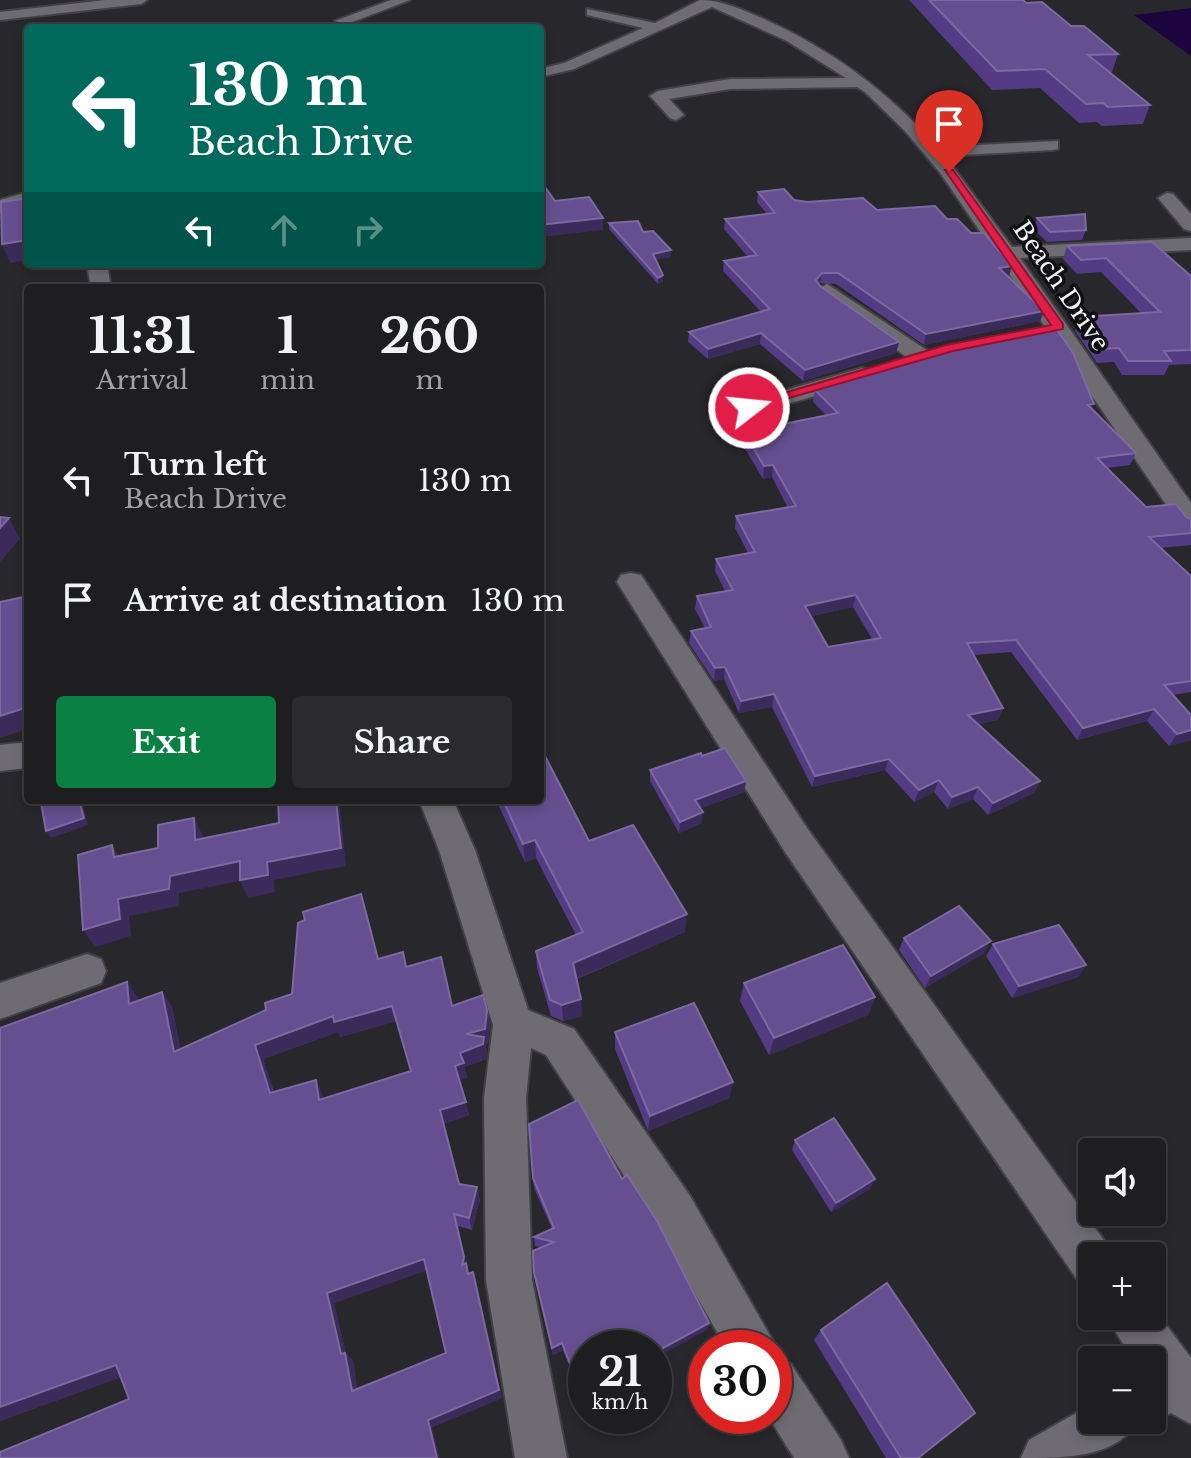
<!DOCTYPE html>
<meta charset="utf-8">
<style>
:root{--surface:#1e1d20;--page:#2b2a2d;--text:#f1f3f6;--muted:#a1a2a5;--line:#3c3b3e;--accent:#0b8043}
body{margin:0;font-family:"Libre Baskerville",serif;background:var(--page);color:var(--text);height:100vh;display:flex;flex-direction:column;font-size:30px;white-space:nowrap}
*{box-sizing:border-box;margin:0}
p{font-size:26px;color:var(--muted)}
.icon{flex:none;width:44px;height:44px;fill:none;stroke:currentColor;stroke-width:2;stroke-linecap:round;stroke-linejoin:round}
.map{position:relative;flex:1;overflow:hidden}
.sheet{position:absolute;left:24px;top:284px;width:520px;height:520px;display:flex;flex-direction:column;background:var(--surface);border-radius:8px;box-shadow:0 4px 12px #0003,0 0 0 2px var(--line)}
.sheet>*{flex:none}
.banner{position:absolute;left:24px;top:24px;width:520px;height:244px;border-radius:8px;box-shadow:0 4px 12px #0003,0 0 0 2px var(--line);background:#00695c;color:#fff;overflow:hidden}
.controls{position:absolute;left:1078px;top:1138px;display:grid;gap:16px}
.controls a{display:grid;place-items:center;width:88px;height:88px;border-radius:8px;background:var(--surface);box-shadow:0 4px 12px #0003,0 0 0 2px var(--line);font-size:40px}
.speed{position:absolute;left:568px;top:1330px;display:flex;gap:16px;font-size:40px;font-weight:700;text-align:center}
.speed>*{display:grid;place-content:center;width:104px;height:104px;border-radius:50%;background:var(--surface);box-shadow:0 4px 12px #0003,0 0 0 2px var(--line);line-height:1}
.speed small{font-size:20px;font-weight:400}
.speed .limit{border:12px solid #d22;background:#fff;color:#111}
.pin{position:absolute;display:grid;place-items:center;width:68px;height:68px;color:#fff;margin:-82px -34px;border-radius:50% 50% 50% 0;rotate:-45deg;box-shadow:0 0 8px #0007}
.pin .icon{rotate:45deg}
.me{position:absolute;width:88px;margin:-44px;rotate:74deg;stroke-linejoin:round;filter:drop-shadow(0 0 6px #0008)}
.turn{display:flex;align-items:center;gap:28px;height:168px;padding:0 32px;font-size:36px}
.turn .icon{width:104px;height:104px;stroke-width:2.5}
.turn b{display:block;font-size:56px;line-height:68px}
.lanes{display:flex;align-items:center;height:76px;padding:0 32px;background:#0003;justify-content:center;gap:40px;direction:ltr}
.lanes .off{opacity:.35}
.eta{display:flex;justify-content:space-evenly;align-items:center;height:136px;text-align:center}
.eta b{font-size:48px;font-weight:700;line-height:56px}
.cta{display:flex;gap:16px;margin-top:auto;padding:16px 32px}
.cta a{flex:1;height:92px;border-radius:8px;background:var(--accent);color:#fff;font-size:32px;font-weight:700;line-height:92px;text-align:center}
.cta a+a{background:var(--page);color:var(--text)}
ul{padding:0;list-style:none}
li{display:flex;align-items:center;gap:24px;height:120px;padding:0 32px}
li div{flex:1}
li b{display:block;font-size:30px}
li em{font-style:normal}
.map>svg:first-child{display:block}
.water{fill:#1c053e}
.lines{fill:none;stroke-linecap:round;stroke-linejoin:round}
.minor-casing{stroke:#424246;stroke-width:4}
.minor{fill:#6e6c72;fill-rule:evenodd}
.wall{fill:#543c84;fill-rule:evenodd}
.shaded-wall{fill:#3b2b5b}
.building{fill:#654f90;stroke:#7b69a0;stroke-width:2;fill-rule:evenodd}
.route{fill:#e11d48;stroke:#92132f;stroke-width:2}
.labels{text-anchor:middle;stroke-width:7;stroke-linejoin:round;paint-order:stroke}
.far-street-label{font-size:24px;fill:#f3f2f5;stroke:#101012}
</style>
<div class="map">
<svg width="1191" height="1458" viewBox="0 0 1191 1458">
<rect width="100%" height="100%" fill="#28272b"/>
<path class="water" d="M1191,8v48l-57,-41z"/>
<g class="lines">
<defs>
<g id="minor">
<path d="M106,0h41l-6,4 -141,16v-8z"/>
<path d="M391,0h19l-63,24 -12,-3z"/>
<path d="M700,0c23,0 42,10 64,19 68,31 124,72 173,128l121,-6v8l-6,1 -107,6 67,91 179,-9v12l-171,8 171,245v27l-9,-2 -241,-354 -36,-43 -40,-39 -8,-5 -127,2 -61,10 15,16 -8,5 -6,-2 -20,-22 8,-5 72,-12 116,-1 -59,-37 -75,-34 -138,62 -34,8v-8l24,-6 79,-35 -56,-13v-6l68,14z"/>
<path d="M28,192v11l-28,9v-12z"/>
<path d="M1167,193l6,1 18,20v17l-7,-2 -26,-31z"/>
<path d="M87,264h20l4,24h-20z"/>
<path d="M827,284l101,67 3,5 -3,5h-16l-92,-67 -3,-4z"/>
<path d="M862,368l8,2 3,5 -3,5 -121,35 -12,-7 4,-5z"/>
<path d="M631,573l10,2 168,256 299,415 4,10h-20v29l-16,-7 -291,-426 -168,-270 4,-7z"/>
<path d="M28,742v26l-28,3v-26z"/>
<path d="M419,800h34l22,50 53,160 46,19 116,167 87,152 -3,7v-7h-48l-68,-120 -112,-173 -15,-7 -5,50 6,182 35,178h-52l-29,-178 -2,-182 9,-73 -54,-175z"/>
<path d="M87,954l14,5 5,12 -5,12 -101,36v-36z"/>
<path d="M1152,1306l39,52v66l-20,-11 -19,9 -4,-2h4v-60h-19l-27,-44h46z"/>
<path d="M774,1357l17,7 50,76 8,18h-55l-26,-42h6z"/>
<path d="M1092,1404v16h46c-20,38 -73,38 -117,38l8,-18z"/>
</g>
</defs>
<use href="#minor" class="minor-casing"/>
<use href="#minor" class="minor"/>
</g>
<g class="wall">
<path d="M909,0h114l48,26 47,28 -6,18 -2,1 40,32 -7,19 -41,2 -5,-4 -18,1 -39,-35 -48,2z"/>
<path d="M758,192l36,8 153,19 62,57h-1l36,35 -4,10 -116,24 -88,-61 -16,-1 -1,1 1,2 79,56 -3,11 -93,28 -43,-37 -52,15 -20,-17 1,-10 72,-20 -38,-41 1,-10 24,-4 -24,-28 1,-10 42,-5 -10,-12z"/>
<path d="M1037,218l49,12 -4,10 -35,2 -13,-13z"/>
<path d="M609,223l34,9 28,25 -15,2 7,16v6l-5,3 -49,-55z"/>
<path d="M1067,246l124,30v88l-22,1 -5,10h-42l-8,-13 -17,1 -22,-32 5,-14 61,-4 -40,-41 -24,2 -14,-15z"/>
<path d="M823,385l269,24 44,44 -6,12 -23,3 39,39 45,12v26l-31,3 31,28v116l-18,3 18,20v25l-22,6 -22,-25 -70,19 -66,-88 -37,3 29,53 -5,12 -20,4 62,57 -6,12 -46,22 -15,-16 -25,10 -14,-17 -20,10 -29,-32 -73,17 -40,-80 -33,6 -15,-34 -10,2 -25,-38 2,-12 14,-3 -10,-19 2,-13 28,-5 -10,-20 1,-12 32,-6 -13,-25 1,-12 52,-8 -16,-31 -9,2 -21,-35 2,-12 82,-17 -13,-13 2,-12 7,-2zM853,607l19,32 -44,8 -17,-31z"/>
<path d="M28,408v18l-6,-12z"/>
<path d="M702,756l44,25 -2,11 -43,16 1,15 -23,10 -29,-52v-11z"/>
<path d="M496,800h44l49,41 96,91 -108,47 5,37 -19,5 -12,-5 -14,-48 -1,-17 40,-16 -40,-77 -11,4z"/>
<path d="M366,911l12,48 25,-7 4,15 45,39 35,4 3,15 -2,18 -3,1 2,7 -1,8 -22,8 3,10 -8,3 10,35 -26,9 17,60 20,15 -8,31 -14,-4 9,43 2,4 4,-1 3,10 26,116 -70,29 -303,-28 -8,-22 -121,44v-393l138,-30v3l24,-9 10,15 8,42 86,-39 26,-16zM396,1021l15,50 -88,28 -1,-5 -48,-2 -11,-33 75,-27 2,5zM426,1270l20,83 -89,36 -4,-28 -7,-7 -12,-51z"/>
<path d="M904,938l80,15 -59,35 -26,-38z"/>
<path d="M993,944l93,21 -8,12 -66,21 -26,-42z"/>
<path d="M744,983l131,14 -7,18 -99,40 -29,-54z"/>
<path d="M615,1032l118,50 -4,16 -81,33 -33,-82z"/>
<path d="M795,1140l75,49 -39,23 -39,-62z"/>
<path d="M533,1178l89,1 87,144 -2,7 -121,18v48l-4,2 -19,-48 -10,5 -18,-75 -1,-8 7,-25 -6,-1 -1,-9 18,-8 -18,-41z"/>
<path d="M821,1330l97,128h-32l-72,-118z"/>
</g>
<g class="shaded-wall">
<path d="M603,218v12l-63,7v-12z"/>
<path d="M28,240v20l-18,3 -8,-19z"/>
<path d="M671,250v7l-18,3v-6z"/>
<path d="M1012,266l-3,10 -13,2 3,-10z"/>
<path d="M822,273l-2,10 -6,7 2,-10z"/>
<path d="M663,275v6l-5,3v-6z"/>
<path d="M1044,311l-4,10 -116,24 2,-11z"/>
<path d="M761,333l-1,11 -52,15v-10z"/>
<path d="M899,342l-3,11 -93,28 2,-11z"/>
<path d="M773,465l-1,12 -9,2 1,-13z"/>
<path d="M9,518l11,21 -20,23v-34z"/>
<path d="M856,595l-3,12 -50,11 2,-12z"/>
<path d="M725,667l-1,12 -10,2 1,-13z"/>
<path d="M774,694l-2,13 -33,6 2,-12z"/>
<path d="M28,707v22l-28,9v-22z"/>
<path d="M1003,708l-5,12 -35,8 5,-13z"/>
<path d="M1154,709l-7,12 -70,19 6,-12z"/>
<path d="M1191,730v10l-22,6 8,-12z"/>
<path d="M889,759l-4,11 -73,17 3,-11z"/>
<path d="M939,780l-5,12 -20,10 5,-12z"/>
<path d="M746,781l-2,11 -51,19 2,-11z"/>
<path d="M1040,781l-6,12 -46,22 5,-12z"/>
<path d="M978,787l-5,12 -25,10 4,-12z"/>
<path d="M79,800h2l7,25 -37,13 -5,-7z"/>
<path d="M336,800h3l7,66 -72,14 1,12 -27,6 -8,-17 -61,12v13l-50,10 2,20 -36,11 -12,-17 35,-31 52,-23 70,-15 27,1z"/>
<path d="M703,812l-1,11 -23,10 1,-11z"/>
<path d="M194,818l9,18v22l-8,-18z"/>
<path d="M535,840l1,18 -11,4 -2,-18z"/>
<path d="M112,845l11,18 -9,-6z"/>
<path d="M687,914l-2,18 -112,48v-17z"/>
<path d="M991,941l-7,12 -59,35 6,-12z"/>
<path d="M1086,965l-8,12 -66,21 7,-12z"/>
<path d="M127,982l11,16 2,21 -11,-15z"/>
<path d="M162,992l10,15 12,59 -10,-14z"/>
<path d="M875,997l-7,18 -99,40 5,-17z"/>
<path d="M581,999l1,17 -19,5 -1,-16z"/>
<path d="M392,1006l5,15 -57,16 -2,-5 -75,27 15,48 -8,-14 -15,-48 78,-29z"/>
<path d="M487,1010l3,15 -2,18 -3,1 2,7 -1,8 -22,8 3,10 -8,4 -4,-15 11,-32z"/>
<path d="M316,1080l6,14 4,20 -7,-14z"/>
<path d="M733,1082l-4,16 -81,33 2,-15z"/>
<path d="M466,1102l3,13 -26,9 -3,-14z"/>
<path d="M875,1179l-5,10 -39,23 5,-9z"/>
<path d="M477,1187l3,12 -8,31 -3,-12z"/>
<path d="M454,1214l4,12 14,58 -10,-19z"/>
<path d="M424,1259l4,11 -94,33 12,51 7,7 6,38 -7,-8 -11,-37 -14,-61z"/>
<path d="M473,1272l29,126 -70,29 8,31h-3l-9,-38z"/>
<path d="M709,1323l-2,7 -53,29v-6z"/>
<path d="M562,1343l1,7 -10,5 -1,-7z"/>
<path d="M116,1365l14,9 -130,47v-14z"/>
<path d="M586,1390v6l-4,2 -1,-6z"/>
</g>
<g class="building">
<path d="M929,0h94l3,3 16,-1 29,24h13l34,28 -30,1 62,50 -42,2 -5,-4 -17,1 -41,-35 -48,2z"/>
<path d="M540,180l15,21 34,-4 14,21 -63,7z"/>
<path d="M784,189l10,11 13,2 56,-4 14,12 58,-4 12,13h10l14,14h13l28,33 -13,2 45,43 -118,23 -88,-61h-16l-6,7 4,6 79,56 -94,28 -44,-37 -53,16 -19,-17 81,-23 -46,-48 33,-6 -32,-36 50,-6 -17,-21z"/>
<path d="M28,198v42l-26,4 -1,-42z"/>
<path d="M1085,214l1,16 -36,2 -13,-14z"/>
<path d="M638,221l5,11 10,-1 18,19 -18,4 10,21 -5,3 -49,-55z"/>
<path d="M1152,242l39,34v74l-27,1 7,10h-43l-9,-13 -16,1 -23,-32 80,-5 -54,-54 -25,2 -14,-14z"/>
<path d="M1055,327l18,26 21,51 -6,1 48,48 -39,5 49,49 30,-3 10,13 5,2v14l-42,4 42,39v105l-27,4 27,30v15l-14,4 -23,-25 -71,19 -67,-88 -49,3 36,65 -35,7 72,66 -47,22 -15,-16 -26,10 -13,-17 -20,10 -30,-31 -74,17 -41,-82 -33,7 -16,-34 -10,1 -24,-37 20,-4 -14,-31 36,-6 -17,-31 39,-7 -19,-36 60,-10 -23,-41 -9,1 -20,-34 94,-19 -23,-23 11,-3 -3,-2 135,-41zM856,595l25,43 -53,9 -23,-41z"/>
<path d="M0,517l9,1 -9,10z"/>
<path d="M28,596v111l-28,9v-114z"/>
<path d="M725,748l21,33 -51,19 8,12 -23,10 -30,-52 51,-17 1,3z"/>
<path d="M546,758l43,83 44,-16 54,89 -114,49 8,36 -19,6 -12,-5 -14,-49 47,-19 -48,-92 -12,4 -20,-44h37v-39z"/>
<path d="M51,800h28l5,18 -38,13 -5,-28z"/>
<path d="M278,800h58l5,48 -74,14 1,13 -28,5v-19l-70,15 -1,13 -51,10 2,20 -37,11 -5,-75 34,-10 2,12 44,-9v-23l36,-7 1,22 84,-17z"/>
<path d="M361,894l17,65 25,-7 3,15 35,-10 11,49 31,-11 4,15 -2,19 -19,5 18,3 -1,7 -23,9 4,10 -9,3 11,36 -26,8 19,74 18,3 -8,31 -15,-4 10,43 -2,8 4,-2 2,11 5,-2 26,118 -71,30 9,38h-437v-6l129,-53 -13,-34 -116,42v-379l127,-46 2,22 33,-12 12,60 92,-42 -1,-7 27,-9 6,-71 7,-3 -2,-8zM392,1006l19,65 -92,29 -3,-20 -46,13 -15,-48 78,-29 1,6zM424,1259l22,94 -94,38 -7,-38 -4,1 -14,-61z"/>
<path d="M959,906l32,35 -60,35 -27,-38z"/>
<path d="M1059,925l27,40 -67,21 -26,-42z"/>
<path d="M843,945l32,52 -101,41 -30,-55z"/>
<path d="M694,1003l39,79 -83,34 -35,-84z"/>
<path d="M578,1100l44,79 5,-4 30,46 52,102 -55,30v-5h-68v42l-5,2 -19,-49 -10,5 -18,-76 -1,-21 21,-9 -20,-5 20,-9 -21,-50 -4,-54z"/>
<path d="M834,1118l41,61 -39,24 -41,-63z"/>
<path d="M887,1283l88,130 -57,45h-17l-80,-128z"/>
</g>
<path class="route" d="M945,170h8l110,154v5l-110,22 -209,60v-6l202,-60 105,-20z"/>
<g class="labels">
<g class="far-street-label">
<text transform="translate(1061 286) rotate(56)" y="8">Beach Drive</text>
</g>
</g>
</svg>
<div class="controls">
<a><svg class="icon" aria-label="sound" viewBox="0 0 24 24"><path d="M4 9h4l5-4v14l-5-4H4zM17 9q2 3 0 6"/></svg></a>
<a>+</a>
<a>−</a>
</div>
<div class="speed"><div>21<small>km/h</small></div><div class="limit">30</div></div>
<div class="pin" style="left:949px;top:172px;background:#d93025"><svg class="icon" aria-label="arrive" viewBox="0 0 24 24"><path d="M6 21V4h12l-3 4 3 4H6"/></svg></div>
<svg class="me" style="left:749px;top:408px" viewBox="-20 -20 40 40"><circle r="17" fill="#e11d48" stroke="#fff" stroke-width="3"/><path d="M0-11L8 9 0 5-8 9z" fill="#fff"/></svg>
<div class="banner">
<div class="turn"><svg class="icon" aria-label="left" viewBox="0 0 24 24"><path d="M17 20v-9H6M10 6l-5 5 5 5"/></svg><div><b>130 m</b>Beach Drive</div></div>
<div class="lanes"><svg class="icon" aria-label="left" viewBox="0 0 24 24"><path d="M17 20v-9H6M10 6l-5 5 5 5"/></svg><svg class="icon off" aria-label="ahead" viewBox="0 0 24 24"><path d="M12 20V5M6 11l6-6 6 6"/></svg><svg class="icon off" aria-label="right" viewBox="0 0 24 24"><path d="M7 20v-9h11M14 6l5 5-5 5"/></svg></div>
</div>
<section class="sheet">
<div class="eta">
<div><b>11:31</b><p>Arrival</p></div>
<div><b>1</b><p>min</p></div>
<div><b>260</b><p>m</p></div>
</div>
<ul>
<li><svg class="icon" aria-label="left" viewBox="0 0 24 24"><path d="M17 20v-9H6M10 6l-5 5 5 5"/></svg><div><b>Turn left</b><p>Beach Drive</p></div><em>130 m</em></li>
<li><svg class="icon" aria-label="arrive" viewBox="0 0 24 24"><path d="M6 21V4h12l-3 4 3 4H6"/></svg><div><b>Arrive at destination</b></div><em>130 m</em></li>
</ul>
<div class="cta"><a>Exit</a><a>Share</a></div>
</section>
</div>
